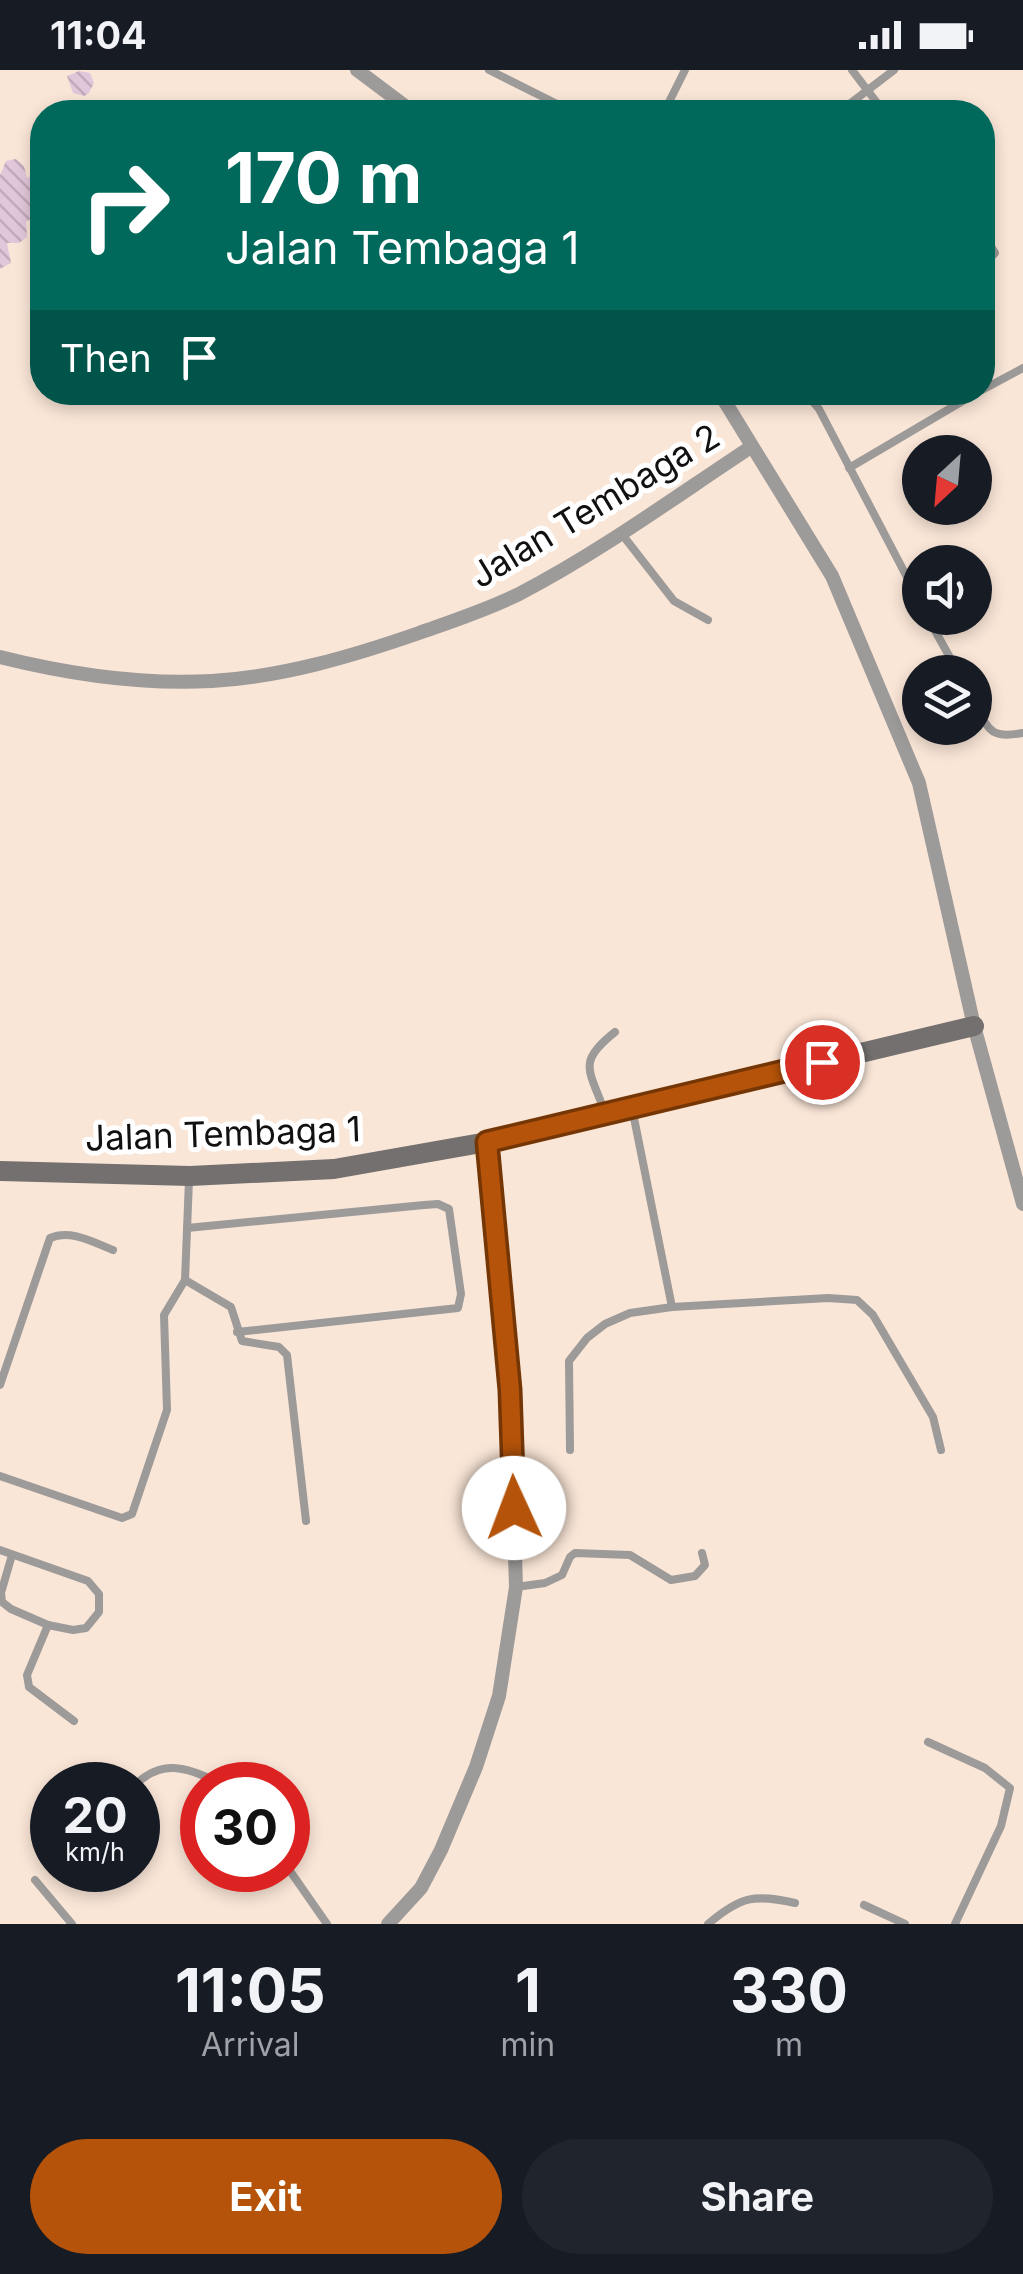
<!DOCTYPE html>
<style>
:root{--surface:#171b24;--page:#20242c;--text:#f1f3f6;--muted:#9ea1a6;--accent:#b45309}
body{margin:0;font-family:Inter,sans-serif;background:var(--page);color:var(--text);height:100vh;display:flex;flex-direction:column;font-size:38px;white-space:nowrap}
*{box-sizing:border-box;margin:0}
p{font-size:32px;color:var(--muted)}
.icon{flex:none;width:55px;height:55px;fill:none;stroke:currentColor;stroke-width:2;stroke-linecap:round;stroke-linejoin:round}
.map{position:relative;height:1854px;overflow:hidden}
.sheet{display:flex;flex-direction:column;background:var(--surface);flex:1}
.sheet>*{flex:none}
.banner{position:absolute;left:30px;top:30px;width:965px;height:305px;border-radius:40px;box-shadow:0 5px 15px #0003;background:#00695c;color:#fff;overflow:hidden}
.needle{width:65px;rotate:206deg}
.controls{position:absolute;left:902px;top:365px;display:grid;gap:20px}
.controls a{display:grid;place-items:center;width:90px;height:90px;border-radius:50%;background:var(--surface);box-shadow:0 5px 15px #0003;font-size:50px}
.speed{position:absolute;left:30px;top:1692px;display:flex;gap:20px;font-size:50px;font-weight:700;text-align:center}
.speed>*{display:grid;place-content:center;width:130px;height:130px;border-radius:50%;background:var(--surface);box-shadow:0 5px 15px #0003;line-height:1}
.speed small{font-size:25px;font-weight:400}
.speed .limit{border:15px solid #d22;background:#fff;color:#111}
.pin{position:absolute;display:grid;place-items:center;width:85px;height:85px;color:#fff;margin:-42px;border:5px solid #fff;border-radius:50%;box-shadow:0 2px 10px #0007}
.me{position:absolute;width:110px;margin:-55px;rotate:358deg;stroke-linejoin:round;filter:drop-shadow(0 0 8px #0008)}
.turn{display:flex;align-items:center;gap:35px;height:210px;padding:0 30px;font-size:45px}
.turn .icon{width:130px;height:130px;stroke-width:2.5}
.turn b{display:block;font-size:70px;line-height:85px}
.then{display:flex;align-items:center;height:95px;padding:0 30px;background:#0003;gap:20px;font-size:38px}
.eta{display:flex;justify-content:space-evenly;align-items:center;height:170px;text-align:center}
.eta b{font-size:60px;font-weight:700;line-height:70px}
.primary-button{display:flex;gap:20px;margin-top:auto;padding:20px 30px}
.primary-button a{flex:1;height:115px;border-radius:60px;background:var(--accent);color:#fff;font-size:40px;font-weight:700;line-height:115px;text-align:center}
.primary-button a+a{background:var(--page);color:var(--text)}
.status{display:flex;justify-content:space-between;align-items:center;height:70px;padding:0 50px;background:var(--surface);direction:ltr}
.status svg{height:28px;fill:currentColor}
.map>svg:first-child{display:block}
.industrial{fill:#fae6d7;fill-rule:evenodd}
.building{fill:url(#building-back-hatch)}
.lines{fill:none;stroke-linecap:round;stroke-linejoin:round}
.lane{stroke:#9d9a9a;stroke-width:8}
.street{stroke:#9d9a9a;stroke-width:14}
.secondary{stroke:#73706f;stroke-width:20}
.route-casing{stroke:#753606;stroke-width:25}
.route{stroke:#b45309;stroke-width:18}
.labels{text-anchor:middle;stroke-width:10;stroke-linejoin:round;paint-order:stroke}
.street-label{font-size:35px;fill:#121010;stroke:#fff}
</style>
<div class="status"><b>11:04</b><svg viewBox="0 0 49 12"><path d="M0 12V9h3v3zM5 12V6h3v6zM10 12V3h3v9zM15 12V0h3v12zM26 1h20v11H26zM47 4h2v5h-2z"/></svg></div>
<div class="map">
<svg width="1023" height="1854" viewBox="0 0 1023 1854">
<defs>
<pattern id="building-back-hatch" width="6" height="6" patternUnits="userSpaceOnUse" patternTransform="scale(2.5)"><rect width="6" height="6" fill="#e2c7da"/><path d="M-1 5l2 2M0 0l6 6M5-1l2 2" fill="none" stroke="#c1aaba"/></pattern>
</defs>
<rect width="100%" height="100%" fill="#f8f3f1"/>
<path class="industrial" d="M0,0h1023v1854h-1023zM42,42h940v280h-940zM920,382h55v56h-55zM920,492h55v56h-55zM920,602h55v56h-55zM52,1715h86v85h-86zM202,1715h86v85h-86z"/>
<g class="building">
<path d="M79,1l11,2 4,10 -5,10 -5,3 -11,-3 -6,-17z"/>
<path d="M16,89l8,7 3,12 15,-8v26h-5l2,18 -13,8 1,15 -8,6h-12l4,20 -11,6v-94l6,-14z"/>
</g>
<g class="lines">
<g class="lane">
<path d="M489,0l84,42"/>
<path d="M852,0l32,42"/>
<path d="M664,42l21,-42"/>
<path d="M839,42l55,-42"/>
<path d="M982,163l13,20 -13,14"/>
<path d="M982,320l41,-22"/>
<path d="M805,322l14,17 101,193"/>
<path d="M814,333l13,-11"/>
<path d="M849,398l129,-76"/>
<path d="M621,463l53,68 34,19"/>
<path d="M928,548l30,54"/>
<path d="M975,634c14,27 16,35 48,29"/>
<path d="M632,1038l40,199"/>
<path d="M604,1040c-15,-41 -27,-48 11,-78"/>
<path d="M187,1158l237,-23 14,-1 11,5 12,85 -3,14 -221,24"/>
<path d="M185,1210l46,27 11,34 37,6 8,8 19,166"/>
<path d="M0,1315l50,-147c20,-9 43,4 63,12"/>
<path d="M570,1380l-1,-89 18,-23 18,-14 25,-11 42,-6 156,-9 29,2 16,15 60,102 8,33"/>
<path d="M0,1406l122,42 10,-4 35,-104 -3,-95 21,-35 4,-100"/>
<path d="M0,1480l88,31 11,13v18l-13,16 -13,2 -25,-5 -21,50 2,12 45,34"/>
<path d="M12,1485l-11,38 1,9 9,7 37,16"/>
<path d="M516,1517l29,-4 17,-8 8,-18 5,-4 55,2 41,25 24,-4 10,-11 -3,-12"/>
<path d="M928,1672l57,26 25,20 -9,38 -46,98"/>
<path d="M67,1709l6,6"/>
<path d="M135,1715c31,-30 56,-14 91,0"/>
<path d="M288,1798l39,56"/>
<path d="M35,1810l37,44"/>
<path d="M864,1835l41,19"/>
<path d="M708,1854c33,-28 46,-30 87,-21"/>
</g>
<g class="street">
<path d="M357,0l56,42"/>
<path d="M719,322l113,184 87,207 55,243 49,178"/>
<path d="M0,587c68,17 141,28 212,24 70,-4 141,-25 207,-48 34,-12 68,-23 100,-39 81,-42 156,-97 232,-147"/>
<path d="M388,1854l33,-36 20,-38 35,-83 23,-71 17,-109 -6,-198 -23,-247"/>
</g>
<path class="secondary" d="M0,1101l190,5 144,-7 153,-27 487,-116"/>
</g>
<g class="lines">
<defs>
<path id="route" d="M514,1438l-4,-118 -23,-248 335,-80"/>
</defs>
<use href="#route" class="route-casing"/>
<use href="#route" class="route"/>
</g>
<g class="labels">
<g class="street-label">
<text transform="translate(595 436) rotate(-31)" y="12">Jalan Tembaga 2</text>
<text transform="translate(223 1064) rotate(-2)" y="12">Jalan Tembaga 1</text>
</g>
</g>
</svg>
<div class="controls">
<a><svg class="needle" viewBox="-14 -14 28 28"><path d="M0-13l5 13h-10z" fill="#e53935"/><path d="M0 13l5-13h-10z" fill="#9ea1a6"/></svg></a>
<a><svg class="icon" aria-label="sound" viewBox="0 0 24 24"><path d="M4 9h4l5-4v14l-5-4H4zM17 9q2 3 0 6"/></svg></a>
<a><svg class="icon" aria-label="layers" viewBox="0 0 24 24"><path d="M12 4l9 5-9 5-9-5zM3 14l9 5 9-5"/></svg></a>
</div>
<div class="speed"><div>20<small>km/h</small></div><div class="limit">30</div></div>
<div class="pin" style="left:822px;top:992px;background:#d93025"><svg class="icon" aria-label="arrive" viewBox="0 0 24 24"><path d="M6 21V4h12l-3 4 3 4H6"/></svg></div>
<svg class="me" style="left:514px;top:1438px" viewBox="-20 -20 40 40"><circle r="19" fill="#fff"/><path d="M0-13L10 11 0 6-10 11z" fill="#b45309"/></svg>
<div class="banner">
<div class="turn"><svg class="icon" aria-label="right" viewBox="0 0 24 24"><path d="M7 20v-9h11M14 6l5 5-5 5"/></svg><div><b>170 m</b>Jalan Tembaga 1</div></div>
<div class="then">Then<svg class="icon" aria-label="arrive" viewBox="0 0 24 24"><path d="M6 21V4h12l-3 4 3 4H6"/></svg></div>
</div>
</div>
<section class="sheet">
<div class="eta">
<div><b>11:05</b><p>Arrival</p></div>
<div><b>1</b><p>min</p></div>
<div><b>330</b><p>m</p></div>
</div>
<div class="primary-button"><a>Exit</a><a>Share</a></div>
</section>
